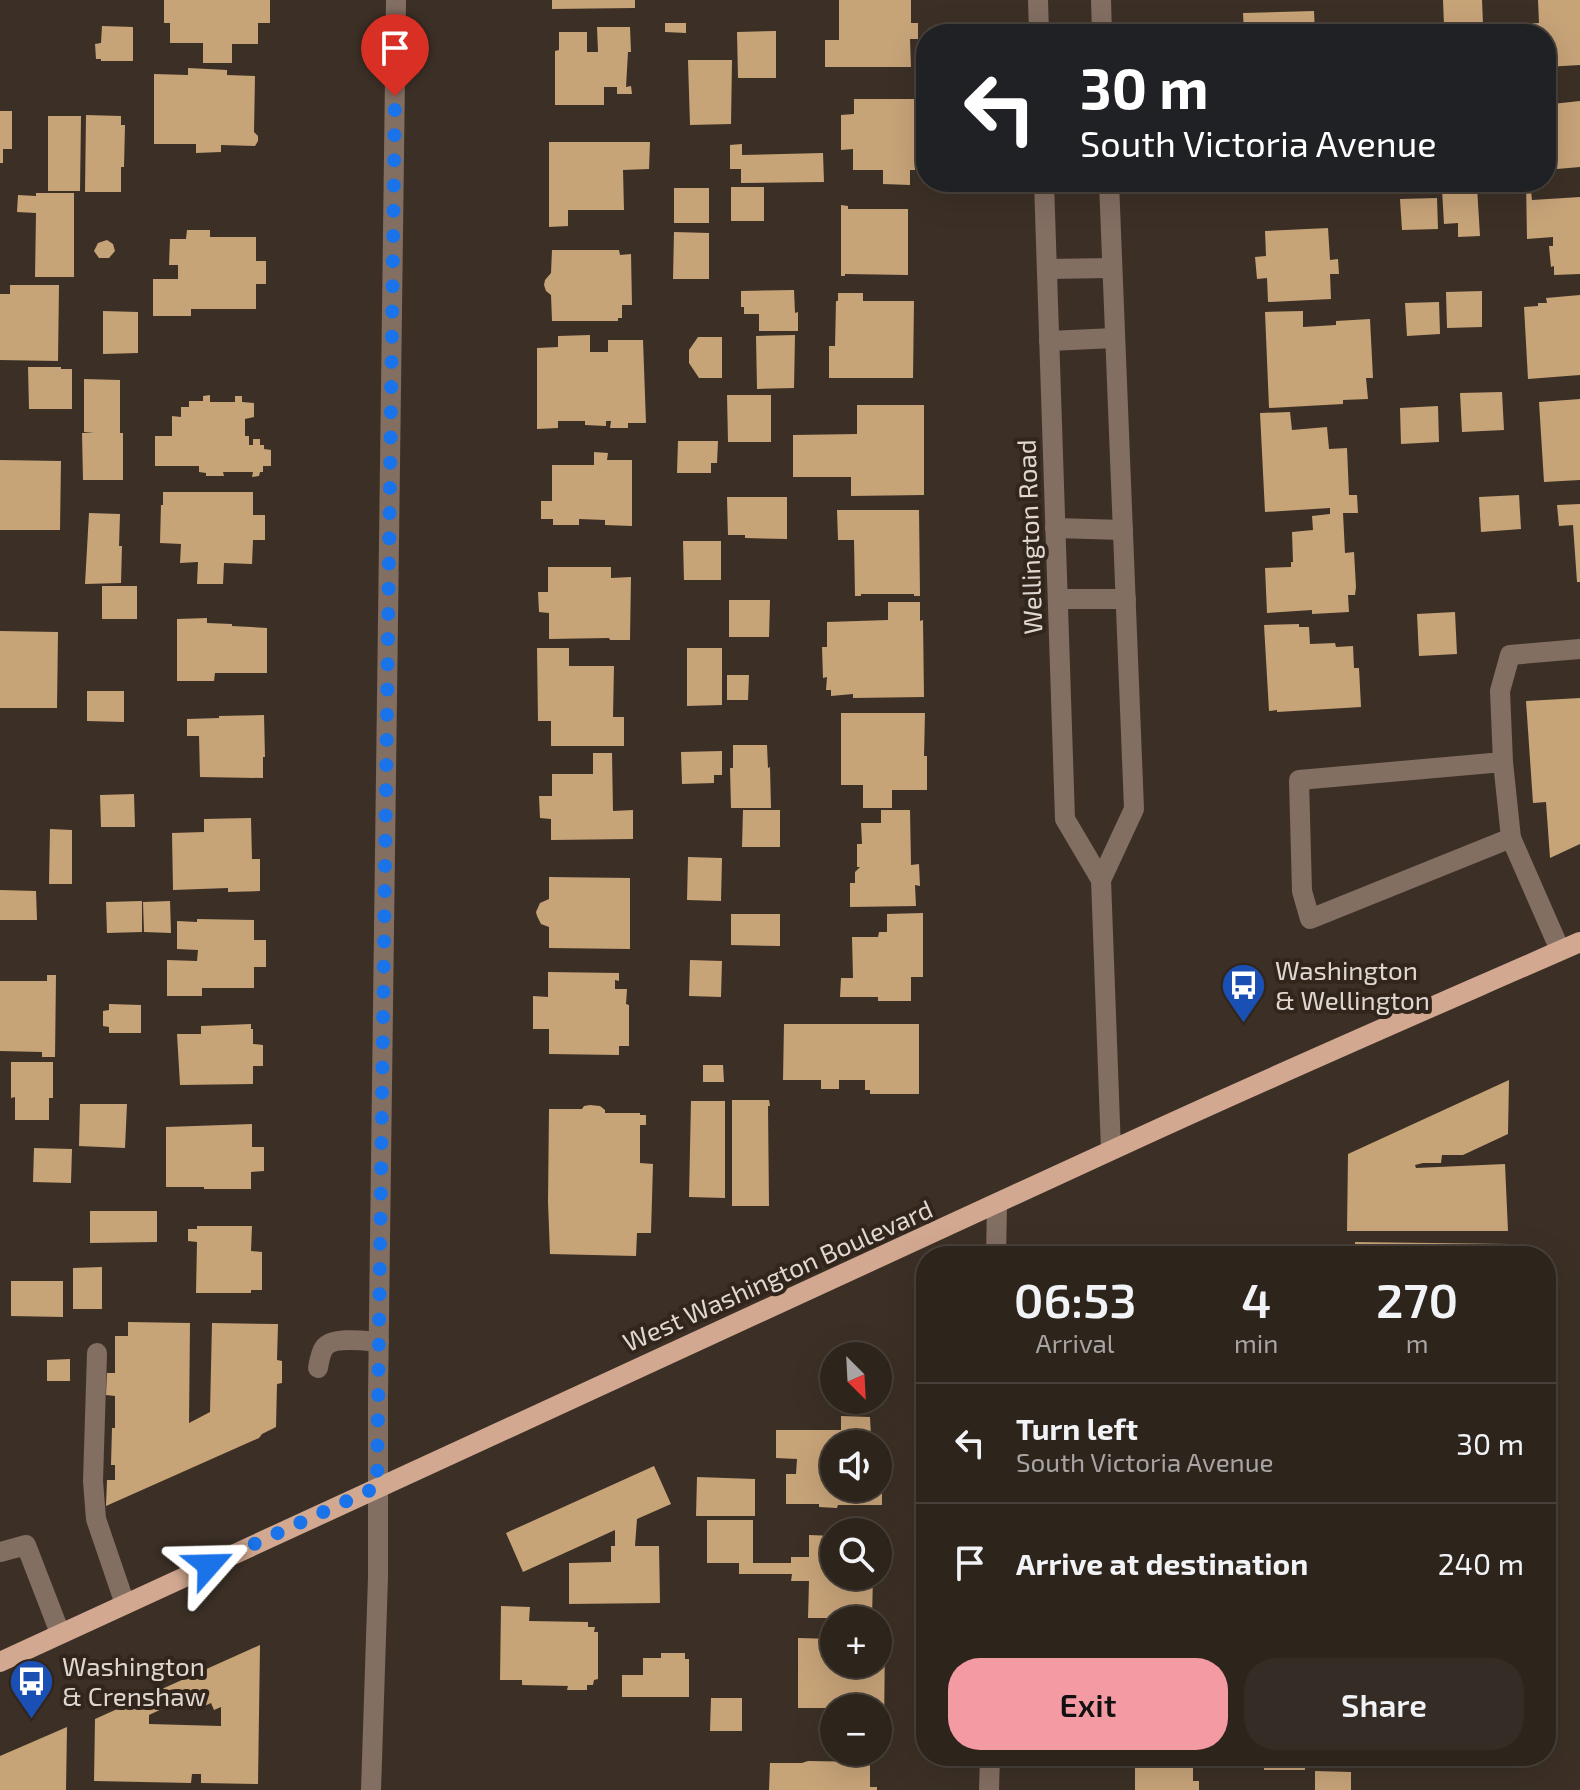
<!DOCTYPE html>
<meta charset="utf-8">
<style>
:root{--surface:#2d241c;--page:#352c25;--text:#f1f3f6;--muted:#a7a4a3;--line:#48413b;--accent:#f49aa2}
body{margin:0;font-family:"Exo 2",sans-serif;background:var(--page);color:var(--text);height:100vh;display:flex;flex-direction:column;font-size:30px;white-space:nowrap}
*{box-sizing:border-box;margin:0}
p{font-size:26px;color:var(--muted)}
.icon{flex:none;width:44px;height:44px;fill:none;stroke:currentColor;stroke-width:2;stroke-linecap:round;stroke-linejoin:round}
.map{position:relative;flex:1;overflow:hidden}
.details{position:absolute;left:916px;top:1246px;width:640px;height:520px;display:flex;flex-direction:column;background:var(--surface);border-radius:32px;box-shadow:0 8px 32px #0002,0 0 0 2px var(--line)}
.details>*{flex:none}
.top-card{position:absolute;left:916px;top:24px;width:640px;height:168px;border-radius:32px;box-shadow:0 8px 32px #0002,0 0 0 2px var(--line);background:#202124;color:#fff;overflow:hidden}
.needle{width:52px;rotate:156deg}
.controls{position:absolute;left:820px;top:1342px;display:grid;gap:16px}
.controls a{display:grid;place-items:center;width:72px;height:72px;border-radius:50%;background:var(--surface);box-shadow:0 8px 32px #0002,0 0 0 2px var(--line);font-size:40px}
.pin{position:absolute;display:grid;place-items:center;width:68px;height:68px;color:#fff;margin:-82px -34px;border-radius:50% 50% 50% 0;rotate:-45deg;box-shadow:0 0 8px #0007}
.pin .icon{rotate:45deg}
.me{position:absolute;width:88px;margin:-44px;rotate:65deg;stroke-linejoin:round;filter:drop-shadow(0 0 6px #0008)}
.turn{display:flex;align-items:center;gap:28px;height:168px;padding:0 32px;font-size:36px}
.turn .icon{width:104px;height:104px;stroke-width:2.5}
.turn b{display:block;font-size:56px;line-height:68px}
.eta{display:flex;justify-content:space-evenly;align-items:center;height:136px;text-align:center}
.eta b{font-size:48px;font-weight:600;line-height:56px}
.action{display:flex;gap:16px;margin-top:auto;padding:16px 32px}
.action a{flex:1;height:92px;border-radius:32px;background:var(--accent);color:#111;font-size:32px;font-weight:600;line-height:92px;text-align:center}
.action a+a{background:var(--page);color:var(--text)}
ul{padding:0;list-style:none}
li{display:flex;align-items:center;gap:24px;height:120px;padding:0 32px;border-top:2px solid var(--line)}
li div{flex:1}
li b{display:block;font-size:30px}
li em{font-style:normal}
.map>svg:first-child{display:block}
.building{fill:#c7a378;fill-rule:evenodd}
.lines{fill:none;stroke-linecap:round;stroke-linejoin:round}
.minor{stroke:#836e62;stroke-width:20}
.major{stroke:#d3a890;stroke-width:20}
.route{stroke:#1a73e8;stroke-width:14;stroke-dasharray:0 25.2}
.labels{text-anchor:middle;stroke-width:8;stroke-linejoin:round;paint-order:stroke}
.street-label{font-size:26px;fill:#dfd7d1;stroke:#32261c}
.poi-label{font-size:26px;fill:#dfd7d1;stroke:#32261c;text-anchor:start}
</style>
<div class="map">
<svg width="1580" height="1790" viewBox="0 0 1580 1790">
<rect width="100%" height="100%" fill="#3c3026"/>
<g class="building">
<path d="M164,0h106v23h-12v21h-26v19h-29v-20h-33v-20h-6z"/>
<path d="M552,0h83v8l-83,1z"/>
<path d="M839,0h72v23h7v16h-8l1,28h-86v-27h14z"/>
<path d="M1443,0h39l1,24 -39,2z"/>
<path d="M1538,0h42v65l-34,2v-33h-34l-1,-9 28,-2z"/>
<path d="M1314,11l1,23h-71l-1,-21z"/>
<path d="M665,23h21v10l-21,-1z"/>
<path d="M102,26l31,1v34h-32v-2h-5l-1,-15 6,-1z"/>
<path d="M597,27h33l1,25h-3l-2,35 5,-1 1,8h-15v-7h-13v18h-49v-54l4,-1v-18h28v20h11z"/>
<path d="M776,31v47h-38l-1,-46z"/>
<path d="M688,60h44l-1,64 -41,1z"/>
<path d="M188,68l39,2v5l28,1 -1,56 4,4v5l-3,5 -34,-1v7l-25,1v-9h-42v-70l34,1z"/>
<path d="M854,99h60v24h5v22h-5l1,25h-5v15l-27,-1v-14h-30v-21l-12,1v-35l13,-1z"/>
<path d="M1580,101v66l-23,2 -5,-65z"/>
<path d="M0,111h12v38h-9v14h-3z"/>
<path d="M86,115l35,1v9h4l-1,42h-3v25h-36z"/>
<path d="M48,116h33l-1,75h-32z"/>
<path d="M549,142h101l-1,27 -26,1 1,40h-56v16l-19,1z"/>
<path d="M742,144v11l81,-2 1,29 -83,1v-14h-11v-24z"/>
<path d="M1252,182h116v10l-116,2z"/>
<path d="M1526,182h4l2,18 48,-3v77l-26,1v-9l-3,1 -2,-21h4v-9l-26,2z"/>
<rect x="731" y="187" width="33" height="34"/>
<path d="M1477,187l3,49 -22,1v-14l-14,1 -2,-35z"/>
<rect x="674" y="188" width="35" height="35"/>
<path d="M36,193h38v84h-39l1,-64 -19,-1 1,-17 18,1z"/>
<path d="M1437,198l1,31 -36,1 -2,-31z"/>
<path d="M841,205l7,1v3h60v66l-63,-1v2h-4z"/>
<path d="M1328,228l2,32 8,-1 1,15h-9l1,25 -63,3 -1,-24 -10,1 -2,-22 11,-1 -1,-25z"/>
<path d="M187,230h23v7h46v24h10v23h-10v25h-65v7h-38v-37h25v-14h-9l1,-26h16z"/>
<path d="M674,232l35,1v46h-36z"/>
<path d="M107,240l6,4 2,7 -6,7h-10l-5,-7 4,-8z"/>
<path d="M552,250h67l1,5 11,-1 1,51h-10v13h-4v3h-66l-1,-26 -5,-4 -2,-6 1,-5 6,-7z"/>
<path d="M10,285h49l-1,76 -58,-1v-66h10z"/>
<path d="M794,290l1,23 3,-1v19h-39v-17h-15v-7h-3v-16z"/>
<path d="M1482,291v36l-35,1 -1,-36z"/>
<path d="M838,293h25v8h51l-1,77h-84v-32h6l1,-45h2z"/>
<path d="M1580,295v80l-52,4 -4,-72 14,-1v-3h9l-1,-5z"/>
<path d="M1439,302l1,32 -33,2 -2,-33z"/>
<path d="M103,311l35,1v41l-35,1z"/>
<path d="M1303,311v16l33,-2v-4l34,-2 3,59h-7l2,21 -25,1v4l-74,4 -4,-96z"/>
<path d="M590,335v17h18v-12h35l3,83h-18v5h-18l1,-7h-5v5l-21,-1v-4h-27v7l-21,1v-81l21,-1v-11z"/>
<path d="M795,335l-1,53 -37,1 -1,-53z"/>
<path d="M698,337h24v41h-23l-10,-15v-13z"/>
<path d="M28,367h33v2h11v40h-43z"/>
<path d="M84,379l36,1v53h3v47h-40l-1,-47h12l-10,-1z"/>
<path d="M1502,392l2,38 -42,2 -2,-39z"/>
<path d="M210,395v7h25v-6h7v6l12,1v14l-9,2v17h4v9h4v-6h7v6h4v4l7,1v16h-8v6h-3l-1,4 -7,1 1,-5h-30l1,4h-18v-3l-7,-1v-6h-44v-30h17v-20l9,1v-10h8v-6h14v-5z"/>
<path d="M727,395h44v47h-43z"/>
<path d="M1580,399v81l-36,2 -5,-80z"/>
<path d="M857,405h67v90l-73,1v-19h-58v-42l64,-1z"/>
<path d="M1438,406l1,36 -38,2 -1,-36z"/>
<path d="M1290,412l2,18 35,-3 2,22 18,-1 2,47h8l1,18h-15l2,40 9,-1 2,35 -1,8h-7l1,17 -37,2v-4l-45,3 -2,-45 26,-1v-5h2l-1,-30 21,-2 -1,-14 18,-2v-6l-65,4 -5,-99z"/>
<path d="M678,441h40l-1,22h-6v10h-34z"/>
<path d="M594,452l14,1 -1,7h25v66l-27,-1v-5l-26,-1v6h-26v-6h-12v-18h11v-36h42z"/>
<path d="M0,460l61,1 -1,69h-60z"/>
<path d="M163,492h90v23h12v25h-12l-1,24 -28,-1 -1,21h-26l1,-22 -18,1 1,-19 -21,-1 1,-38h2z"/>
<path d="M1519,495l2,34 -40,3 -2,-35z"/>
<path d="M727,497h60v42l-42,-1v-3h-17z"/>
<path d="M1580,504v78h-3l-4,-57 -14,1 -2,-21z"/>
<path d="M837,510h82l1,86h-6v-2h-53v2h-6l-1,-56h-16z"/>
<path d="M89,513l31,1 -1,32h3l-1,37 -36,1z"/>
<path d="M683,541h38v39h-37z"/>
<path d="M548,567h63v11l20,-1 -1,63h-20l-1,-2 -60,1v-26l-10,-1 -1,-20h10z"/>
<rect x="102" y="586" width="35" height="33"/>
<path d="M729,600h41l-1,37h-40z"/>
<path d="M888,602h32v19l3,-1 1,77 -71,1v-4l-22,2v-6h-5l1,-13 -4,1 -1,-31h5v-25l61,-2z"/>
<path d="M1455,612l2,42 -38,2 -2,-42z"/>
<path d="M207,618v5l25,1v2l35,2v45h-52l-1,8h-37v-62z"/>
<path d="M1299,624v3h10l1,17 25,-1 1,4 17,-1 1,22h5l2,39 -84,5v-2l-8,1 -5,-86z"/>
<path d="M0,631l58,1 -1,76h-57z"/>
<path d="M537,648h32v18h45l-1,51h11v29h-73v-25h-13z"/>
<path d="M687,648h35v57l-35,1z"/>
<path d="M727,675h22l-1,25h-21z"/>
<path d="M87,691h37v31l-37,-1z"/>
<path d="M1580,698v146l-30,14 -4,-56 -13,1 -7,-102z"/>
<path d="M841,713h84l-1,43h3v34h-35v18h-29v-23h-22z"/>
<path d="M264,715l1,42h-2v21l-63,-1 -1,-41h-12v-17l32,-1v-2z"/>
<path d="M733,745h34l1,23 2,-1 1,41h-40l-1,-40h3z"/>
<path d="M722,751v24h-8v8l-32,1 -1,-32z"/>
<path d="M593,753h19l1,58 20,-1v29l-82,1v-21l-11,-1 -1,-22h13v-22h41z"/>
<path d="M134,794l1,33h-34l-1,-32z"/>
<path d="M743,810h37v37h-38z"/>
<path d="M881,810h29l1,55 8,-1 1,22 -5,-1 1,21 -66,1v-24h5v-11l5,-5h-3v-23h5l-1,-21h20z"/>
<path d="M251,818l1,41h8v32l-32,1v-4l-55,2 -1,-57 32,-1v-13z"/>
<path d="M50,829l22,1v54h-23z"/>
<path d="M688,857l34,1 -1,43 -34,-1z"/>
<path d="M549,877l81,1v71l-81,-1v-21l-8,-3 -4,-8 -1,-4 4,-9 9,-4z"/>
<path d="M0,890l36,1 1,29h-37z"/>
<path d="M142,901v31l-35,1 -1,-31z"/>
<path d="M170,901l1,32 -27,-1 -1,-30z"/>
<path d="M923,913v64h-12v24h-33v-4h-38l1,-19h12l-1,-41h26l1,-5h8v-18z"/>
<path d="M731,914h49v32l-49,-1z"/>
<path d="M197,919l57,1v20h12v27h-12v21h-52v8h-35v-36l30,1 1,-11 -21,-1v-28l20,1z"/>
<path d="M690,960l32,1 -1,36 -32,-1z"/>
<path d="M548,972l71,1v8l-4,-1v9h12l-1,15 3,1v41h-10v9l-70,-1v-25h-16v-33l15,1z"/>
<path d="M47,975h9l-1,82h-13v-5l-42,-1v-70h47z"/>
<path d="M109,1004l32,1v28h-32v-6l-6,-1v-15l6,-1z"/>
<path d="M251,1024v5h2v15l10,1v21h-10v18l-73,1 -3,-51h24v-8z"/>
<path d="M784,1024h135v70h-49v-4h-5v-10h-26v9h-18v-9h-38z"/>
<path d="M11,1062h42v36h-4v22h-34v-23l-4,1z"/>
<path d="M703,1065h20l1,17h-21z"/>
<path d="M1509,1080l-1,54 -45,21h-21l-1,8h-18l-8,2 1,3 89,-4 3,67h-161l1,-77z"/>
<path d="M732,1100h37l1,6h-2l1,100h-37z"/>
<path d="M691,1101h34v97l-36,-1z"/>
<path d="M80,1104h47l-2,44 -46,-2z"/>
<path d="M590,1105l10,1 5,4v3h35v2h6v10h-6v38l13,1 -2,69h-14l-1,23 -86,-2 -2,-52 1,-93h33l2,-3z"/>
<path d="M252,1124v23h12v24l-13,1v17h-47v-2h-38v-60z"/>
<path d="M34,1148l38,1 -1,34 -38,-1z"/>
<path d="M90,1211h67v31l-67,1z"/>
<path d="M197,1226h55l-1,25 11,1v38h-11v3h-55l1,-51 -9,-1v-12h9z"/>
<path d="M1355,1242l155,2 -1,12h-154z"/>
<path d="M102,1267v42h-29v-41z"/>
<path d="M11,1281h52v36l-52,-1z"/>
<path d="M128,1322l62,1 -1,100 21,-11 2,-89 66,1 -1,36 5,1v22l-5,1 -1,43 -14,7 -3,4 -153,68 1,-26h8v-15h-4l1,-37h3v-32l-9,-1 1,-22h8v-37h13z"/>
<path d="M70,1359v22h-23v-21z"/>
<path d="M841,1416l29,1 1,20 3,1v6h-40v44h44v-29h4v46h-44l-1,3 -18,-1v-3h-33v-30h10l1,-15 -21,-1v-28h65z"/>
<path d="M654,1466l17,38 -34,15 -2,27h24l1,57 -91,1v-41l42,-1v-16h4v-16l-92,42 -17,-39z"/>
<path d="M697,1477l58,2v37h-59z"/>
<path d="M707,1520h46v43h38v-6h18v-22l25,1v40h39l-1,42h-64l1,-37h-18l1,-7h-53v-11h-32z"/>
<path d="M878,1536h3v27l-3,1z"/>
<path d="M501,1606l29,1 -1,14 59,1v5h7l-1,5h4v47l-4,1 -1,5h-6v5h-20l1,-4 -46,-1v-5h-22z"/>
<path d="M798,1638l36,1v25h44v-25h7l-1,91 -6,-1v-21h-80z"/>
<path d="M260,1645l-2,139 -57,-1v-9h-9l-1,9 -97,-2 1,-62zM211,1703l3,7 7,-3v19l-72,-2v-9l15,-7 34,1z"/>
<path d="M661,1653h24v6h4v38h-67v-22h21v-17h18z"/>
<path d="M711,1698h31v33h-32z"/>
<path d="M67,1727l-1,63h-66v-34z"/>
<path d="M1135,1756h58v25h6v9h-64z"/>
<rect x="1264" y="1756" width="41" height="14"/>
<path d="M1423,1756h76v8l-76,-2z"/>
<path d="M808,1761l62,1v25h7v3h-108l1,-27h32z"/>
<path d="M1315,1771l36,1v18h-36z"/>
</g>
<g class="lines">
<g class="minor">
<path d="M1038,0l1,34"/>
<path d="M1101,0l1,34"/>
<path d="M1044,182l21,637 36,61"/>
<path d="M1109,182l25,627 -33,71 10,270"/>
<path d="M1047,269l65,-1"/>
<path d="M1049,341l66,-3"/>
<path d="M1055,528l68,2"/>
<path d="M1058,599h68"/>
<path d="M1503,762l-204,18 3,111 8,28 201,-81 -8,-76 -3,-71 10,-36 70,-6"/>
<path d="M1511,838l49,112"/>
<path d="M996,1256l1,-51"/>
<path d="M97,1353l-4,128 3,38 29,85"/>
<path d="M318,1368c1,-6 3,-16 6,-20 8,-12 42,-7 55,-6"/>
<path d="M0,1552l26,-7 34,88"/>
<path d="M371,1790l7,-213v-182l18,-1395"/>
<path d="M989,1790l1,-34"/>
</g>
<path class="major" d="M0,1662c369,-172 740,-340 1110,-511 155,-72 313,-140 470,-209"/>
</g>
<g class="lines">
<path class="route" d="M209,1565l168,-78 18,-1391"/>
</g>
<defs>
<symbol id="bus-pin" viewBox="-11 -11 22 30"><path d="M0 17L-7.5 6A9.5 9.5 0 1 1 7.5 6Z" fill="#1a4fb4" stroke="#32261c"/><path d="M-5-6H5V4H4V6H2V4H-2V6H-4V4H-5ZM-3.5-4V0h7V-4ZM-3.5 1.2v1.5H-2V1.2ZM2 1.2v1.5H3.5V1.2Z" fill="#fff"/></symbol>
</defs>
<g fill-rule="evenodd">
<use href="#bus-pin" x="1218" y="960" width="51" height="69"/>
<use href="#bus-pin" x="6" y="1656" width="51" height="69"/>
</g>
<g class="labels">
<g class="street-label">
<text transform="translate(1030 537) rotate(-92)" y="9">Wellington Road</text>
<text transform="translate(778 1276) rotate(-24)" y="9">West Washington Boulevard</text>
</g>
<g class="poi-label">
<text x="1275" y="980">Washington<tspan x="1275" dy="30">&amp; Wellington</tspan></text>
<text x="62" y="1676">Washington<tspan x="62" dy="30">&amp; Crenshaw</tspan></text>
</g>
</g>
</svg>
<div class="controls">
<a><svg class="needle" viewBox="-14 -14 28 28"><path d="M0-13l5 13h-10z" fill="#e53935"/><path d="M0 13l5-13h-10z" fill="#a7a4a3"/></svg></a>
<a><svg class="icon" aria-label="sound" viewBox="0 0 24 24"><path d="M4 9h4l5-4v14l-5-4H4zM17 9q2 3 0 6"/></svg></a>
<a><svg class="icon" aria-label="search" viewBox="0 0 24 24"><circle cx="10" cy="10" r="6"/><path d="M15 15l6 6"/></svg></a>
<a>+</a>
<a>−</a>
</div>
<div class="pin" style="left:395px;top:96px;background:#d93025"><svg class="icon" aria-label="arrive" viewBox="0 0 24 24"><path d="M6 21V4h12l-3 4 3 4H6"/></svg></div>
<svg class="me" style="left:209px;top:1565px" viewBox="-20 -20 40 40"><path d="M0-17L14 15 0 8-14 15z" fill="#1a73e8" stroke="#fff" stroke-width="4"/></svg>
<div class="top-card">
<div class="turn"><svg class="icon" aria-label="left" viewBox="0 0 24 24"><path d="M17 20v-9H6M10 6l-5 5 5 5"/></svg><div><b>30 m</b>South Victoria Avenue</div></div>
</div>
<section class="details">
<div class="eta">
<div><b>06:53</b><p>Arrival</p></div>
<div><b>4</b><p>min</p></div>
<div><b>270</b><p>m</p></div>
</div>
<ul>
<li><svg class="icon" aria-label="left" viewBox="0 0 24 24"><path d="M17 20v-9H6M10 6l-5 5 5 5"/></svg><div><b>Turn left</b><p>South Victoria Avenue</p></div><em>30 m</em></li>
<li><svg class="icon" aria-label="arrive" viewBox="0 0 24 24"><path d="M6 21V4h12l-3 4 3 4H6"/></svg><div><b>Arrive at destination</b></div><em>240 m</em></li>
</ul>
<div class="action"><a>Exit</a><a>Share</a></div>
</section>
</div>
